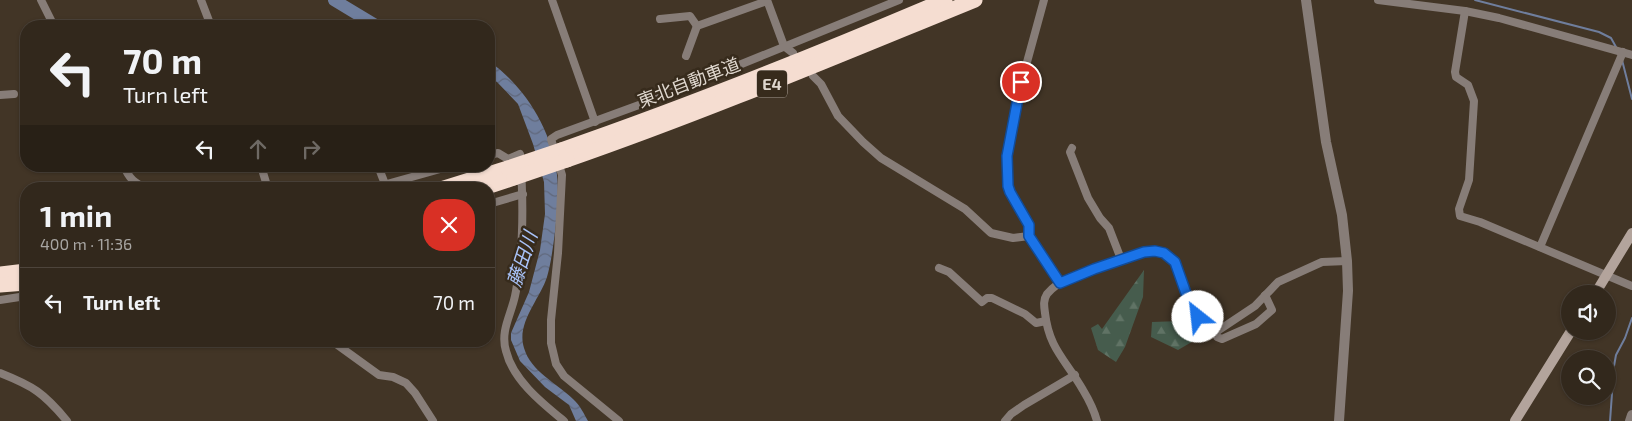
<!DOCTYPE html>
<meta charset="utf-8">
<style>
:root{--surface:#32281c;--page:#3a3025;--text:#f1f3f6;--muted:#a8a6a3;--line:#4d443b}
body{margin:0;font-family:"Exo 2","Noto Sans JP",sans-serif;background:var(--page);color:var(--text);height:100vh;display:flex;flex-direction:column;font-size:19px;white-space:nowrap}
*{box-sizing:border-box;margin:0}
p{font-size:16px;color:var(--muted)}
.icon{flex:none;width:28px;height:28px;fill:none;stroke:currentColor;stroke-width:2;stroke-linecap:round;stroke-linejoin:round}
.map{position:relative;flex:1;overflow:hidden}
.details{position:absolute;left:20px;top:182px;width:475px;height:165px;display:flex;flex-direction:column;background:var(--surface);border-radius:20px;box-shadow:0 1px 4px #0004,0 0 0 1px var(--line)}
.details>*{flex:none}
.banner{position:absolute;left:20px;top:20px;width:475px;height:152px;border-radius:20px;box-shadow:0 1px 4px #0004,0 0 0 1px var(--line);background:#32281c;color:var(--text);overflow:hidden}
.tools{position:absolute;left:1561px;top:285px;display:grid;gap:10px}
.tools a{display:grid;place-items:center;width:55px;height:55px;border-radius:50%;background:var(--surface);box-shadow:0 1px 4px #0004,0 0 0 1px var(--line);font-size:25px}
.pin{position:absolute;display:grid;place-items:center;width:42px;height:42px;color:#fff;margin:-21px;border:2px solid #fff;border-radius:50%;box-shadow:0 1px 5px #0007}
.me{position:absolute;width:55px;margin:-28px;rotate:331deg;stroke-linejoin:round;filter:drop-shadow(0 0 4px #0008)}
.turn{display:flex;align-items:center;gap:18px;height:105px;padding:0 20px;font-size:22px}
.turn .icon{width:65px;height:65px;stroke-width:2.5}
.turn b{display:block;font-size:35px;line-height:42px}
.lanes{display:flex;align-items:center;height:48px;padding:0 20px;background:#0003;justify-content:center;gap:25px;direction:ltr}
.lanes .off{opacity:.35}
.round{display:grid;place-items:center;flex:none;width:52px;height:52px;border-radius:20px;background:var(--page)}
.summary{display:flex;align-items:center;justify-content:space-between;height:85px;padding:0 20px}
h1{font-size:30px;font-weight:700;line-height:38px}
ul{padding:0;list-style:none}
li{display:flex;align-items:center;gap:15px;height:70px;padding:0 20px;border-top:1px solid var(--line)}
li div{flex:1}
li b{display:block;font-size:19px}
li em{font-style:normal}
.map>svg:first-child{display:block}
.forest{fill:url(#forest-firs)}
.water{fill:url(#water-waves)}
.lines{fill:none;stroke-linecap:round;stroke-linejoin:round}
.stream{stroke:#6f7e9d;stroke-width:2}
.river{stroke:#6f7e9d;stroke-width:12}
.minor{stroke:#877d78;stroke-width:8}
.tertiary{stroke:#877d78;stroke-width:10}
.secondary{stroke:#b3a49c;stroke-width:10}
.motorway{stroke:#f5ddd1;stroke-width:15}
.motorway-bridge{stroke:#f5ddd1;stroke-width:15}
.route-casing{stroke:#114b97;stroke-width:12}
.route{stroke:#1a73e8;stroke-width:9}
.labels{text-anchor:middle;stroke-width:5;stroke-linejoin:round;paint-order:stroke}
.shield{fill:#372b1c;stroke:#ada399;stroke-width:1}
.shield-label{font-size:16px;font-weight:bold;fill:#dfd7ce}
.street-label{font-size:18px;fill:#dfd7ce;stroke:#372b1c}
.water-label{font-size:19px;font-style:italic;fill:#a9c3f9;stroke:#372b1c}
</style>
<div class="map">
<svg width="1632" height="421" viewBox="0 0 1632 421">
<defs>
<pattern id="forest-firs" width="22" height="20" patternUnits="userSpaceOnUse" patternTransform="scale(1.25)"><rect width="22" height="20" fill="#465c4d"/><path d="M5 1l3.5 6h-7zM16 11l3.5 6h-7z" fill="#607365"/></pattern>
<pattern id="water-waves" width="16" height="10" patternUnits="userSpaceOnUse" patternTransform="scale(1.25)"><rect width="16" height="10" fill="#6f7e9d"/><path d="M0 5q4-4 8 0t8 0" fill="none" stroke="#60687c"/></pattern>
</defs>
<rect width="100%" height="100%" fill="#423526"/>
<g class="forest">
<path d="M1144,270l-1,27 -18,50 -9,15 -18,-12 -7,-22 7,-4 4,5z"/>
<path d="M1187,312l15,24 -24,14 -27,-13 1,-15 29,-1z"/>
</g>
<path class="water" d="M489,61c36,26 63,69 68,114 2,18 0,39 -2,57 -2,15 -4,31 -8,45 -7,22 -31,46 -23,71 7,24 33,35 49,51 7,6 11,15 15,22h-12l-7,-16 -24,-18 -25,-26 -9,-21v-7l18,-41 11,-42 5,-36 -1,-32 -11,-38 -15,-40 -21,-22 -8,-5z"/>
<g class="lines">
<g class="stream">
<path d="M1475,0l124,32 12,6 5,9"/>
<path d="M1622,60l10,39"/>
<path d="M1610,421l4,-55 2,-11 9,-17 7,-20"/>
</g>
<path class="river" d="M334,0l43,26"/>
<g class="minor">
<path d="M41,0l13,26"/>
<path d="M201,0l10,26"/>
<path d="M552,0l43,122"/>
<path d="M767,0l17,46 9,7"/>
<path d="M1044,0l-26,95 -11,61v22l3,14 15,24 4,9v11l31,47"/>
<path d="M1378,0l87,11 34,7 133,37"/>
<path d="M1465,11l-10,61 1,5 12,8 6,16 -5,79 -10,29 1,7 20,6 152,64"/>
<path d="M660,19l30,-3 7,10 70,-25"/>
<path d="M686,56l11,-30"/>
<path d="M813,76l8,8 17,32 25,26 18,16 84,51 26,24 22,5 16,-2"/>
<path d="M0,95l14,-1"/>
<path d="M1072,148l-2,4 18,46 12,20 9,10 12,31"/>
<path d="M489,155l9,-2 10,6 12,-5c3,39 4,76 -1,115 -1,9 -2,18 -4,27 -4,19 -15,35 -9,55 7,29 36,52 58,70"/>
<path d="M124,166c5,13 11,17 23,23"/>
<path d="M261,166l7,23"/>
<path d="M378,166l7,18"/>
<path d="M369,189l82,-23"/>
<path d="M489,204l34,-10"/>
<path d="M1540,247l83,-195"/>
<path d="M939,268l10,4 33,30 5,-4h5l33,16 11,9 10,-2"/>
<path d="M0,300l26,-4"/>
<path d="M1216,332l1,5 5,2 34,-15 16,-14 -7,-15"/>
<path d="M332,341l47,34 14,2 13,6 9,10 18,28"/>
<path d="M0,373c33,13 44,20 67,48"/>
<path d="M619,421l-55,-45 -8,-12 -5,-21v-23l7,-67 4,-78 -11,-36 6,-4 101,-37 241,-98"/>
<path d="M1005,421l6,-7 13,-9 51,-30"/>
<path d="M1097,421c-3,-11 -8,-21 -14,-31 -17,-30 -34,-41 -38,-77 -1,-7 -2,-13 2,-19 15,-18 44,-24 64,-31 17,-6 42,-19 58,-7 9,6 10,18 13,27 5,18 16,41 34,49l39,-26 23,-24 44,-20 25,-1"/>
</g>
<g class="tertiary">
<path d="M1306,0l20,142 16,73 5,46 1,30 -9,130"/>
<path d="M1630,421l2,-6"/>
</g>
<g class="secondary">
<path d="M1595,294l37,-61"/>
<path d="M1515,421l56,-90"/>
</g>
<g class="motorway">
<path d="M561,150c130,-45 257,-96 384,-150"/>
<path d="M567,160c138,-48 273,-105 408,-160"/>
<path d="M441,189l67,-21"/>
<path d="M481,189l33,-11"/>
<path d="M0,274l26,-3"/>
<path d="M0,285l26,-2"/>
</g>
<g class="motorway-bridge">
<path d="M508,168l53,-18"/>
<path d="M514,178l53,-18"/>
</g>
</g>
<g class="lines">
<defs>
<path id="route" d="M1021,82l-14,74 1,30 2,6 19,33v11l31,47 34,-14 50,-17 11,-1 9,2 11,9 12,34 11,21"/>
</defs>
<use href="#route" class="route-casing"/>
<use href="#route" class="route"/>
</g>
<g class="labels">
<rect class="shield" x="757" y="70.5" width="30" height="27" rx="4"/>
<g class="shield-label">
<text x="772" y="90">E4</text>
</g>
<g class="street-label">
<text transform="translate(689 83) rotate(-21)" y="6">東北自動車道</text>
</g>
<g class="water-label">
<text transform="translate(522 259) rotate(-72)" y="7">藤田川</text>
</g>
</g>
</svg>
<div class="tools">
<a><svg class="icon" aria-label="sound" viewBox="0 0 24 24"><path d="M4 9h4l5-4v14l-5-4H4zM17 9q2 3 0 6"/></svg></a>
<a><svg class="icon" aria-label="search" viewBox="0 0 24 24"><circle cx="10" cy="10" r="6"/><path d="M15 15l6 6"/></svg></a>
</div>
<div class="pin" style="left:1021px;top:82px;background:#d93025"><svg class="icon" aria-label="arrive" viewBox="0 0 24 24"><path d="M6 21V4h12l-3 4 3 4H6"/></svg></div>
<svg class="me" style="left:1198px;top:317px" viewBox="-20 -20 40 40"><circle r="19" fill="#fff"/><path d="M0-13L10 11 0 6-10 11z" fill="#1a73e8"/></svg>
<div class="banner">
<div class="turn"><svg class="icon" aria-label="left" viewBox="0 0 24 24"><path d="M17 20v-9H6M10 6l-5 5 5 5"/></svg><div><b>70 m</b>Turn left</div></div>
<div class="lanes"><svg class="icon" aria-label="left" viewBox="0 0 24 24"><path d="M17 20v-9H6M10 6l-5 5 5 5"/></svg><svg class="icon off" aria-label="ahead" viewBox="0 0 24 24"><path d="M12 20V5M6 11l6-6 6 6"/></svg><svg class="icon off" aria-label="right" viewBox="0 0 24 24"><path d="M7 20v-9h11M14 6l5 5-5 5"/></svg></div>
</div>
<section class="details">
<div class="summary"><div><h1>1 min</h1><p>400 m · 11:36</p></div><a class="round" style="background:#d93025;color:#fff"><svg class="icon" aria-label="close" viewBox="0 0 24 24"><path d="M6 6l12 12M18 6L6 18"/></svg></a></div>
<ul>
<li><svg class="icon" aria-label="left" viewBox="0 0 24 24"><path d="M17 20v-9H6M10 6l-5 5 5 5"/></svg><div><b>Turn left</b></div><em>70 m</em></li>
</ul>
</section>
</div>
